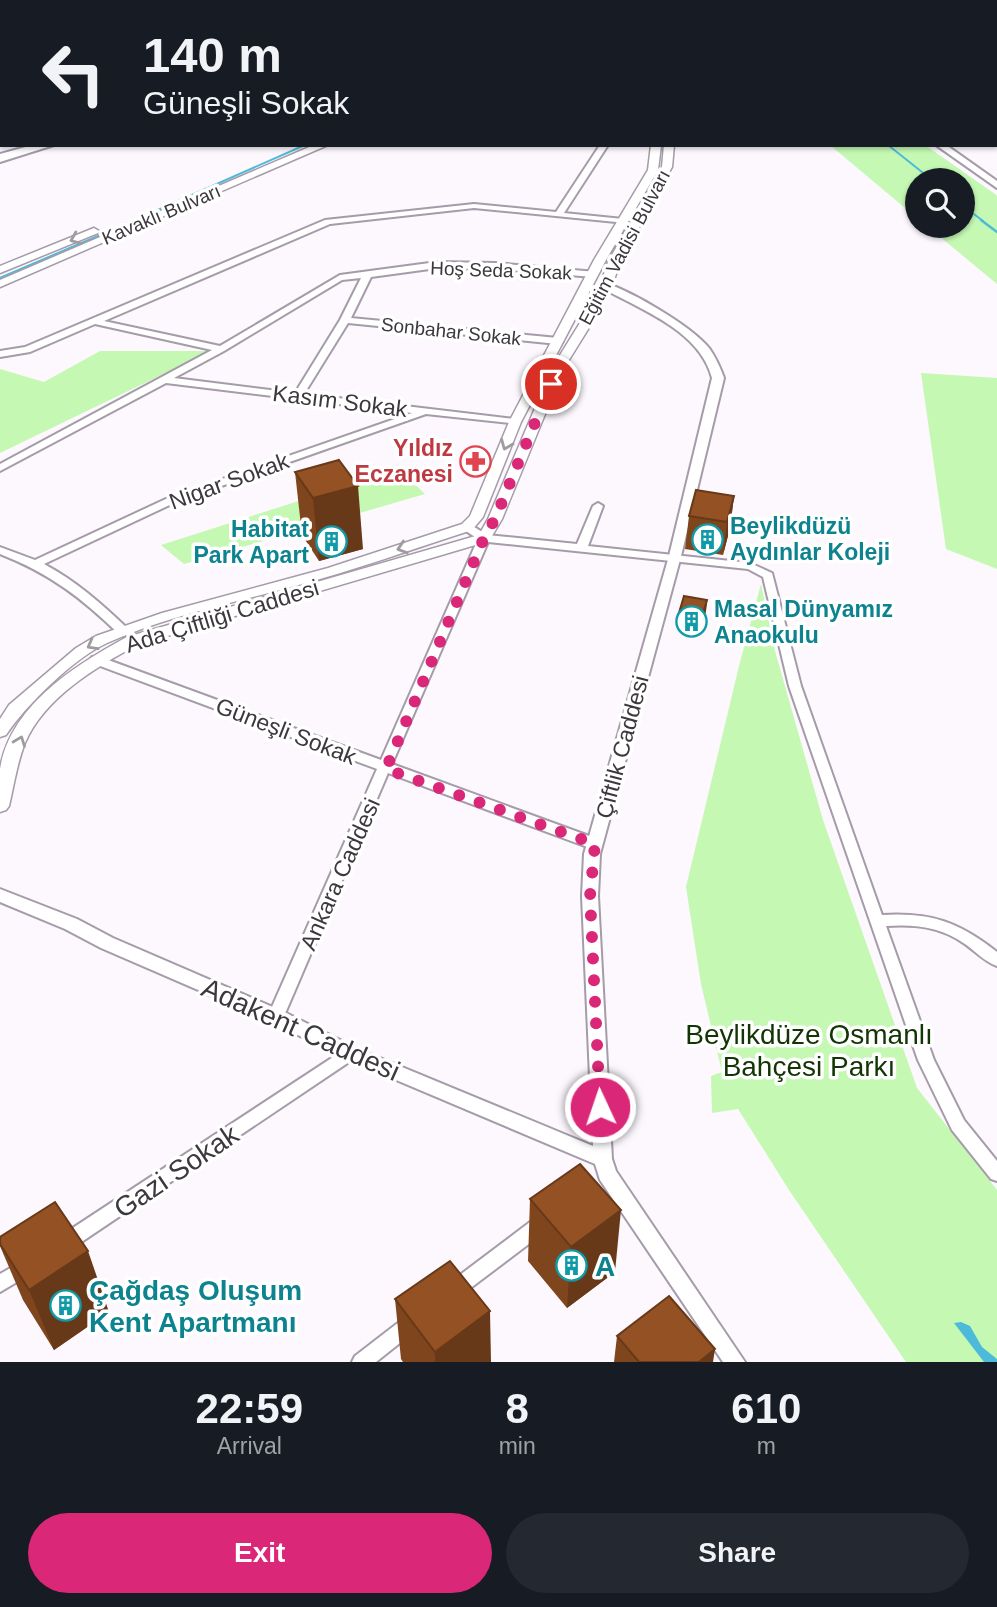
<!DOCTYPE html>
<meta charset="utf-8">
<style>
:root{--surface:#171b24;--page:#242831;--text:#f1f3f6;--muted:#9ea1a6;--accent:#db2777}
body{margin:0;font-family:Helvetica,sans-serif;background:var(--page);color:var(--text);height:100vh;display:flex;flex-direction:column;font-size:26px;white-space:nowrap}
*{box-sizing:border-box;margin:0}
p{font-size:23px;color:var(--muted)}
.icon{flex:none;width:38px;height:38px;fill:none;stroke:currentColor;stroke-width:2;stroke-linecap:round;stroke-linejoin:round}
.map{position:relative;height:1362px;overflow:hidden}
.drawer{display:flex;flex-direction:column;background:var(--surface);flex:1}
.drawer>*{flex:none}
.banner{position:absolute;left:0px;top:0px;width:998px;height:147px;box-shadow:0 2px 5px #0004;background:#171b24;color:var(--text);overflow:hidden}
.buttons{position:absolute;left:905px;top:168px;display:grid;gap:14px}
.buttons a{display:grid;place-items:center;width:70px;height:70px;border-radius:50%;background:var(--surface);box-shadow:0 2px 5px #0004;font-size:35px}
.pin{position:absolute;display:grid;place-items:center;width:60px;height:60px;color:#fff;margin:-30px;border:4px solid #fff;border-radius:50%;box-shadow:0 2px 7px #0007}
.me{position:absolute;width:77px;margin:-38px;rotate:357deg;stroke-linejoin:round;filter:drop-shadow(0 0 5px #0008)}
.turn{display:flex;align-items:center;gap:24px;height:147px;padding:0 28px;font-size:32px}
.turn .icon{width:91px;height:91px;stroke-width:2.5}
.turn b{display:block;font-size:49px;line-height:60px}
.eta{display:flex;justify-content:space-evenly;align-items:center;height:119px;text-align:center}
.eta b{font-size:42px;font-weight:800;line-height:49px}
.cta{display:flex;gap:14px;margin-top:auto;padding:14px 28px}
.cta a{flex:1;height:80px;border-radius:42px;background:var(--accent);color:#fff;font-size:28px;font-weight:800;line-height:80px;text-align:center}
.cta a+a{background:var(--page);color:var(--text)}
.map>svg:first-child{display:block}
.green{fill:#c4f8b3}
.water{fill:#4ebada}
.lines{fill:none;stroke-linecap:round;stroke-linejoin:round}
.stream-far1{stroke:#4ebada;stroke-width:2}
.stream{stroke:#4ebada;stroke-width:2.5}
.minor-casing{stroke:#a59ba9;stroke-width:4}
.tertiary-casing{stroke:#a59ba9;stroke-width:4}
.secondary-casing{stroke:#a59ba9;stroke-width:3}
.primary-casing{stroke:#a59ba9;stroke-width:4}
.minor{fill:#fff;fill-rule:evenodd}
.tertiary{fill:#fff;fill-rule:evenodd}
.secondary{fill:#fff;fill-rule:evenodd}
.primary{fill:#fff;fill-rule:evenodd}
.wall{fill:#7f461e}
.shaded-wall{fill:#683918}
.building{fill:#945123;stroke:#683918;stroke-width:2}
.oneway{stroke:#9e9c9e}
.route{stroke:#db2777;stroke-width:12;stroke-dasharray:0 21.6}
.labels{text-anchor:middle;stroke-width:7;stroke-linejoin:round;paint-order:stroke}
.far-street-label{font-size:19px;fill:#3c383e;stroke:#fff}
.street-label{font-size:23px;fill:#3c383e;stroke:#fff}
.health-label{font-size:23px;font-weight:bold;fill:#be3a42;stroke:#fff;text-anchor:end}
.culture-label{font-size:23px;font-weight:bold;fill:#0d838f;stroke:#fff;text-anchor:start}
.near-street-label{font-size:28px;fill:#3c383e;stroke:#fff}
.near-park-label{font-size:28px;fill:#133405;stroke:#fff}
.near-culture-label{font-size:28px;font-weight:bold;fill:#0d838f;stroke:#fff;text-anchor:start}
</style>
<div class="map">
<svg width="997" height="1362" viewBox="0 0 997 1362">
<rect width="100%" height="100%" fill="#fcf8fe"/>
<g class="green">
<path d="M830,145h95l70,49 2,2v88l-70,-58h35v-46h-45v38z"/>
<path d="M100,351h111l-211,102v-84l44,13z"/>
<path d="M921,373l76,5v191l-51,-20z"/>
<path d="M399,469l26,25 -241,70 -23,-19z"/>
<path d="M761,584l14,67 48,169 94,268 80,102v172h-91l-117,-172 -51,-81 -26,4 -1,-37 11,-4 -21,-88 -15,-97 53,-221z"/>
</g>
<path class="water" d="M961,1322l9,4 12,21 15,12v3h-13l-30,-39z"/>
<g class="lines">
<g class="stream-far1">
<path d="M648,0l2,2"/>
<path d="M888,145l44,35"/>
<path d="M962,205l21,16"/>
<path d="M151,213l154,-68"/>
<path d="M132,221l10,-4"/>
</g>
<g class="stream">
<path d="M981,220l16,12"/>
<path d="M0,278l136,-58"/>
</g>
<defs>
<g id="minor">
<path d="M120,0l25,2h-23z"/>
<path d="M178,0h7l-9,2z"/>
<path d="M260,0h7l-9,2z"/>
<path d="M343,0h7l-8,2z"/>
<path d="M424,0h7l-8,2z"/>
<path d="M504,0h7l-9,2z"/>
<path d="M0,95h2l-2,5z"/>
<path d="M600,145h8l-44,68 59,6h3v4l-152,-15 -144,16 -226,97 116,25 120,-71 97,-13 58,1 101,9 1,2 -4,3 -98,-8 -58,-1 -66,9 -20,41 207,20 5,3 -5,3 -210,-21 -44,71 211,25 4,1v4l-93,-10 -250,88 -132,62c32,17 58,40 84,65l2,3 -6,4 -4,-1c-38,-37 -71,-62 -120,-81v-7l35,13 133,-62 244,-85 -246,-30 -166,88v-7l212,-114 -117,-26 -65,28 -30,5v-6l25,-4 300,-127 149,-16 82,8zM361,278l-21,42 -45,73 -121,-15 50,-27 118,-71z"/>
<path d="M598,503l5,3 -15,40 162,17 22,10 29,113 81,229c49,-3 77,7 115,37v14c-12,-4 -22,-15 -32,-22 -24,-17 -49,-20 -79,-18l48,134 30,60 33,41v20l-6,-2 -39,-49 -34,-70 -129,-374 -26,-109 -15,-8 -260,-27 -96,222 208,76 2,4 -2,4h-10l-202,-75 -104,243 -3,4 -5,2 -5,-2 -3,-4 109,-247 -285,-106 -2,-3 2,-3h8l281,103 97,-221 -15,-10 -1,-2 1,-2h8l16,10 90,9 16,-38z"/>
<path d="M350,1046l5,2 3,5 -3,5 -284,191 -6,2 -6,-2 -3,-6 3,-6z"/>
<path d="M540,1217l6,2 2,6 -2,6 -86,65 -6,2 -6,-2 -3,-6 3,-6 86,-65z"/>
<path d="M26,1259l6,2 3,6 -3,6 -32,19v-18z"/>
<path d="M409,1316l6,3 3,6 -3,6 -39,31h-24l3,-6 48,-37z"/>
</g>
<g id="tertiary">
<path d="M95,0h9l-10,2z"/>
<path d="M0,47h2l-2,5z"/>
<rect x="0" y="101" width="2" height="4"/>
<path d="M936,145h10l51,36v7z"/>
<path d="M606,283c28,10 84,42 103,65 7,10 11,19 15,30l-43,178 -81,298 -2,42 14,263 4,12 129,191h-22l-123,-182 -5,-16 -251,-106 -74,-37 -169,-73 -36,-19 -65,-27v-13l77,30 36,19 169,73 74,37 237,98 -11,-250 2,-42 85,-298 43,-178c-12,-47 -70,-68 -110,-90l-1,-2z"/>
</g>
<g id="secondary">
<path d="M314,145h14l-328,142v-7z"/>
<path d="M651,145h10l-3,25 -52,90 -85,162 -38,95 -11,13c-59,19 -117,40 -177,56 -62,17 -129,30 -188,57 -33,15 -81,62 -101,92l-6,2v-18l9,-14 67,-57 20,-12 66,-23 166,-45 134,-44 8,-8 39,-94 85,-162 54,-90z"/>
<path d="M664,145h10l-2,22 -52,95 -8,24 -17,32 -31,50 -62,151 -13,22 -352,104c-41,22 -93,53 -112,98 -8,20 -11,42 -16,63l-3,4 -6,2c0,-14 0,-29 0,-43 10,-63 75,-104 127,-132l352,-102 9,-16 64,-151 31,-50 17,-32 8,-24 54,-95z"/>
<path d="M94,228l5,3 -1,2 -98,40v-7z"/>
</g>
<g id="primary">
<path d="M545,0h11l-12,2z"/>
<rect x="688" y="0" width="10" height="2"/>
<path d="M33,145h21l-54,17v-8z"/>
</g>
</defs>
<use href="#minor" class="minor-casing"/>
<use href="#tertiary" class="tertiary-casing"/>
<use href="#secondary" class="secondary-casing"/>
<use href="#primary" class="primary-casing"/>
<use href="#minor" class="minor"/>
<use href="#tertiary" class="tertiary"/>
<use href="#secondary" class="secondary"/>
<use href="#primary" class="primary"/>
</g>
<g class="wall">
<path d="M295,472l68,77 -44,12 -17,-26z"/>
<path d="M734,496l-4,32 -7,27 -38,-6 4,-33z"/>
<path d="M707,600l-1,11 -5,17 -23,-4 1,-11z"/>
<path d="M530,1199l85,73 -48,36 -39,-47z"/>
<path d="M0,1237l109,75 -55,38 -31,-50 -23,-54z"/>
<path d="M395,1299l96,63h-88l-2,-3z"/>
<path d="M617,1336l96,26h-99z"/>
</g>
<g class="shaded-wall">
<path d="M358,486l5,63 -44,12 -6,-63z"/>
<path d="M734,496l-4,32 -7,27 4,-33z"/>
<path d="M707,600l-1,11 -5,17 1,-11z"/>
<path d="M621,1210l-6,62 -48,36 4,-61z"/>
<path d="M88,1251l21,61 -55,38 -25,-60z"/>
<path d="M490,1311l1,51h-56v-10z"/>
<path d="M715,1349l-2,13h-14z"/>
</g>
<g class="building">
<path d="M339,460l19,26 -45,12 -18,-26z"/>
<path d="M696,490l38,6 -7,26 -38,-6z"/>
<path d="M684,596l23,4 -5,17 -23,-4z"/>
<path d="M580,1164l41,46 -50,37 -41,-48z"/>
<path d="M55,1202l33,49 -59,39 -29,-46v-7z"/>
<path d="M450,1261l40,50 -55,41 -40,-53z"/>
<path d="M669,1296l46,53 -16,13h-60l-22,-26z"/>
</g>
<defs><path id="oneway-chevron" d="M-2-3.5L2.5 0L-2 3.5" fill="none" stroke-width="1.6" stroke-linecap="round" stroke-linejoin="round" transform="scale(1.75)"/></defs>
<g class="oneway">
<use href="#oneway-chevron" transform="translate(75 239) rotate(157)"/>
<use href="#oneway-chevron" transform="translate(506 445) rotate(112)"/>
<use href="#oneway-chevron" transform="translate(402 548) rotate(162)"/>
<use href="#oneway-chevron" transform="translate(92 645) rotate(151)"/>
<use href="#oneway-chevron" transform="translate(20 741) rotate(-69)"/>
</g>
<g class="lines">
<path class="route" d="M551,384l-56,135 -11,19 -98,231 209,75 -5,52 10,211"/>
</g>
<defs>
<symbol id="pharmacy-ring" viewBox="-11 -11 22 22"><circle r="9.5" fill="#fff" stroke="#e0444e" stroke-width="1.5"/><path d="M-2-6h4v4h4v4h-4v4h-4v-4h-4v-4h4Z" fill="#e0444e"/></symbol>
<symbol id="building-ring" viewBox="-11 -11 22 22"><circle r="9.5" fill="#fff" stroke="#0f9aa8" stroke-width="1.5"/><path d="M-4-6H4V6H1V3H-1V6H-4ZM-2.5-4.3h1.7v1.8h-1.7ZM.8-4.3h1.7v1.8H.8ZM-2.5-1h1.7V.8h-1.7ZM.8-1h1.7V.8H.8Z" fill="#0f9aa8"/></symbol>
</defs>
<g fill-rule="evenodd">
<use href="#pharmacy-ring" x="458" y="444" width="35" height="35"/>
<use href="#building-ring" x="690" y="522" width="35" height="35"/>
<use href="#building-ring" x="314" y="524" width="35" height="35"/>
<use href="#building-ring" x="674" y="604" width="35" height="35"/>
<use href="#building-ring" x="554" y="1248" width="35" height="35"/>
<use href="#building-ring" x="48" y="1288" width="35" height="35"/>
</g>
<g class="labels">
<g class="far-street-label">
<text transform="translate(161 214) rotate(-23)" y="7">Kavaklı Bulvarı</text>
<text transform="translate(624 247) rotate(-62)" y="7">Eğitim Vadisi Bulvarı</text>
<text transform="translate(501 270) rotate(2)" y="7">Hoş Seda Sokak</text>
<text transform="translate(451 331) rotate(6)" y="7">Sonbahar Sokak</text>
</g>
<g class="street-label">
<text transform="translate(340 401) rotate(7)" y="8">Kasım Sokak</text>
<text transform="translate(229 481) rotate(-20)" y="8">Nigar Sokak</text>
<text transform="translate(222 616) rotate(-17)" y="8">Ada Çiftliği Caddesi</text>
<text transform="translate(286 731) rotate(21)" y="8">Güneşli Sokak</text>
<text transform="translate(622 747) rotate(-75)" y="8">Çiftlik Caddesi</text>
<text transform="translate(340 874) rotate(-66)" y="8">Ankara Caddesi</text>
</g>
<g class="health-label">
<text x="453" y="456">Yıldız<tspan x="453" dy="26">Eczanesi</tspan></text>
</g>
<g class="culture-label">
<text x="730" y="534">Beylikdüzü<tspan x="730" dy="26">Aydınlar Koleji</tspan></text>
<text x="309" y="537" text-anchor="end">Habitat<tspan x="309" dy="26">Park Apart</tspan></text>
<text x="714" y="617">Masal Dünyamız<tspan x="714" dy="26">Anaokulu</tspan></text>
</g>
<g class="near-street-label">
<text transform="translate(301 1029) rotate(24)" y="10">Adakent Caddesi</text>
<text transform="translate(176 1171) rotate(-34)" y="10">Gazi Sokak</text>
</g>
<g class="near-park-label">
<text x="809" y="1044">Beylikdüze Osmanlı<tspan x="809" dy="32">Bahçesi Parkı</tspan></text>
</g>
<g class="near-culture-label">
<text x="595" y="1276">A</text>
<text x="89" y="1300">Çağdaş Oluşum<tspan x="89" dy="32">Kent Apartmanı</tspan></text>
</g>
</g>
</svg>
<div class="buttons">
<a><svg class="icon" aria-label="search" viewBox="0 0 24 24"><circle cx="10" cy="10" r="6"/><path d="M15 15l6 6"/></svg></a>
</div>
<div class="pin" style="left:551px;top:384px;background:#d93025"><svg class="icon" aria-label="arrive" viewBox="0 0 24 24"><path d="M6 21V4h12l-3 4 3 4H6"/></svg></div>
<svg class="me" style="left:600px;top:1107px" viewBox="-20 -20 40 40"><circle r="17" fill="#db2777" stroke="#fff" stroke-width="3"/><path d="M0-11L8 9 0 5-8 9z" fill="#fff"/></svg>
<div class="banner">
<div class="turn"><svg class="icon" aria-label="left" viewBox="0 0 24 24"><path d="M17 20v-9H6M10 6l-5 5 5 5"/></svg><div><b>140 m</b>Güneşli Sokak</div></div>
</div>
</div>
<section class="drawer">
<div class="eta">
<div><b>22:59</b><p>Arrival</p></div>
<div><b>8</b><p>min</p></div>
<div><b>610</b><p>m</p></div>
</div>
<div class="cta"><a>Exit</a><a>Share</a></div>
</section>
